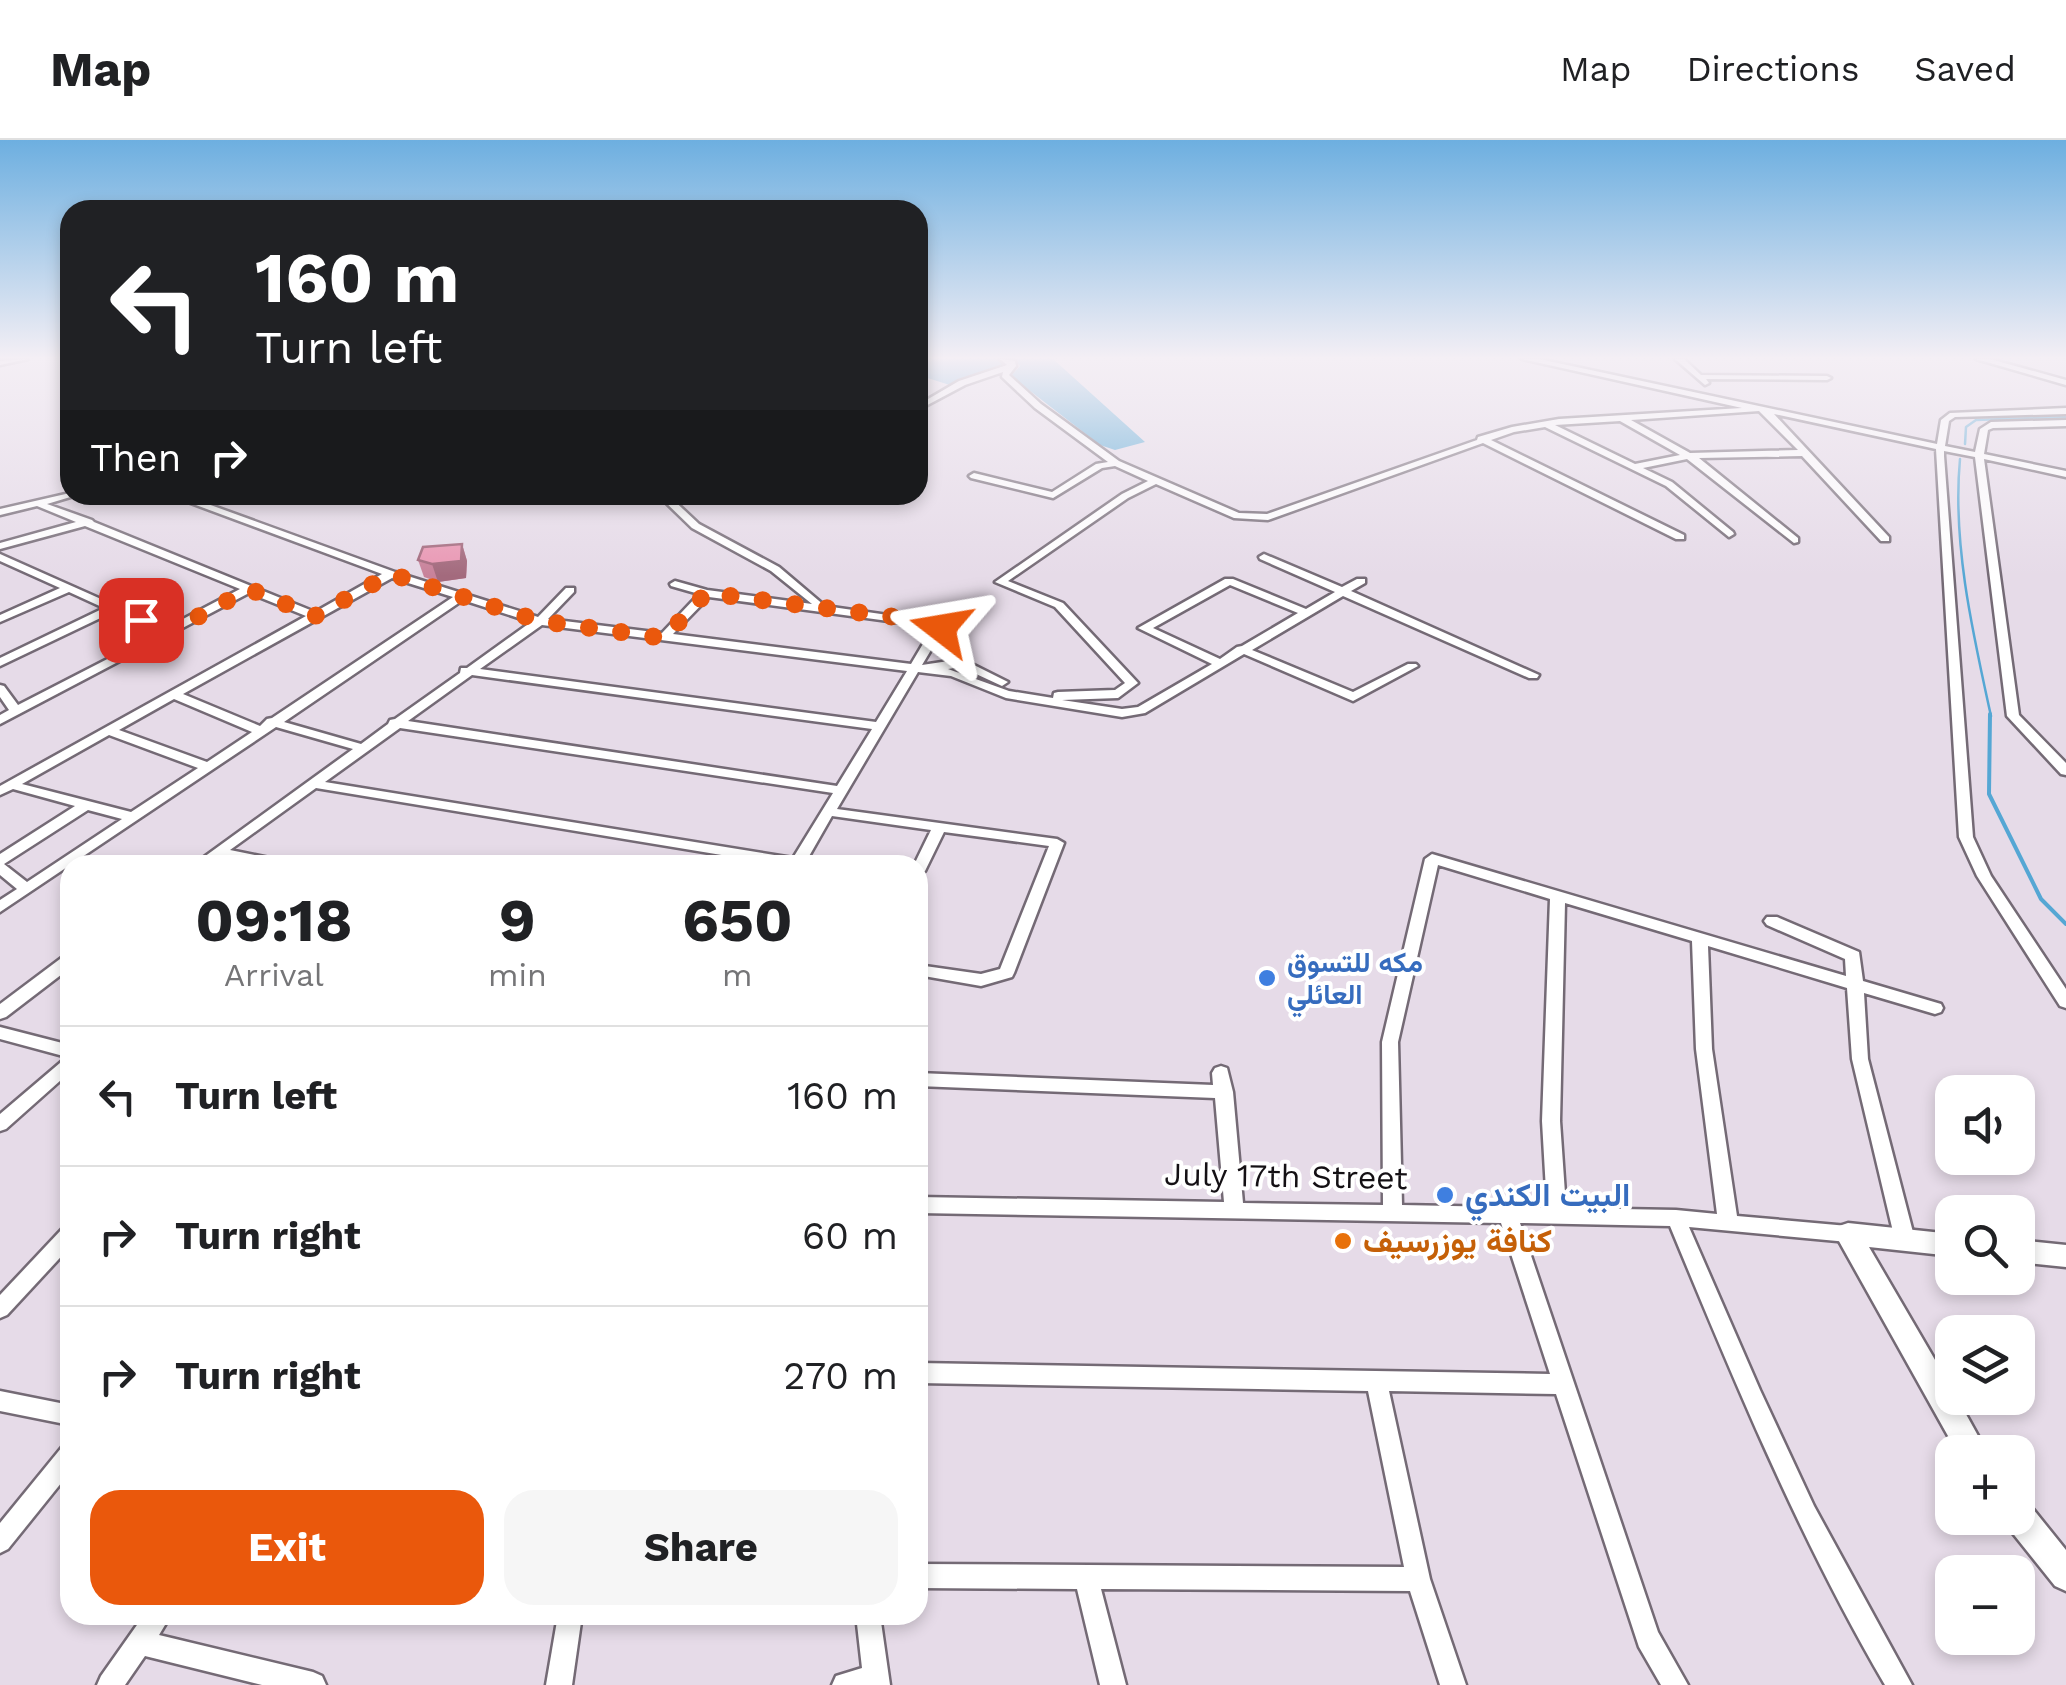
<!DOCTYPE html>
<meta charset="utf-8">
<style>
:root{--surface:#fff;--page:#f6f6f6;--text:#202124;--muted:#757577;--line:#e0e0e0;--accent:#ea580c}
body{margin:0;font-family:"Work Sans",Vazirmatn,sans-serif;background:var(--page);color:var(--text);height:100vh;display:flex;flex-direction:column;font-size:38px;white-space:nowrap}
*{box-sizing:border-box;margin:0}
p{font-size:32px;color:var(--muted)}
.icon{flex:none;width:55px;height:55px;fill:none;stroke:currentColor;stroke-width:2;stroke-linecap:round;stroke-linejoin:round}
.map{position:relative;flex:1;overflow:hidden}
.details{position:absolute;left:60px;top:715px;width:868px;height:770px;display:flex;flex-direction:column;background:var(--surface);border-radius:30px;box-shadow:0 5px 15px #0003}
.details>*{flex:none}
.banner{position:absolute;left:60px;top:60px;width:868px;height:305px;border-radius:30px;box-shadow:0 5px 15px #0003;background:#202124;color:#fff;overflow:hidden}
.controls{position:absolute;left:1935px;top:935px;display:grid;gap:20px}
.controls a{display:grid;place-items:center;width:100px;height:100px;border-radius:20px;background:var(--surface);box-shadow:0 5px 15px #0003;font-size:50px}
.pin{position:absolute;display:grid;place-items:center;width:85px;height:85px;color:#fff;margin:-42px;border-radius:20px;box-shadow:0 5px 15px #0006}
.me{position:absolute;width:110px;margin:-55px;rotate:284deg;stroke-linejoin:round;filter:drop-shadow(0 0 8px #0008)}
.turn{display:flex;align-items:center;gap:35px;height:210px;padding:0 30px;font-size:45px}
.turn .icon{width:130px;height:130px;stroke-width:2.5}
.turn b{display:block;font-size:70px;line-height:85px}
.then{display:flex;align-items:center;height:95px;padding:0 30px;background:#0003;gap:20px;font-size:38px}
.eta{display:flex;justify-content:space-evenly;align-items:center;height:170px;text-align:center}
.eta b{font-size:60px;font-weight:700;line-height:70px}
.action{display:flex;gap:20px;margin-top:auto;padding:20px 30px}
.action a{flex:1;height:115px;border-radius:30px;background:var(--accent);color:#fff;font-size:40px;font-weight:700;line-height:115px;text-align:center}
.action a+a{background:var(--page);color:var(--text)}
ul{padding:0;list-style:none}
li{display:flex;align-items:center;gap:30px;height:140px;padding:0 30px;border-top:2px solid var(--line)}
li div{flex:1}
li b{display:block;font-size:38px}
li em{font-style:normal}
header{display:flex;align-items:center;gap:60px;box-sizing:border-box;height:140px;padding:0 50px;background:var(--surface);border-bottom:2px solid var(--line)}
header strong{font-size:48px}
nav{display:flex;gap:55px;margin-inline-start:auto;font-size:35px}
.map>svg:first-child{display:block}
.water{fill:#55a7d4}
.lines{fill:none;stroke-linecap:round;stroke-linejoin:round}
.stream-far1{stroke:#55a7d4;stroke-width:2.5}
.stream{stroke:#55a7d4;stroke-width:4}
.minor-casing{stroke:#746a75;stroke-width:5}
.secondary-casing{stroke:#746a75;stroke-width:5}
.minor{fill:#fff;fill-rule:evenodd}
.secondary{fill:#fff;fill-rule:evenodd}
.wall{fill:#c8829a}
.shaded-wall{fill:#a36a7d}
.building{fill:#e997b3;stroke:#a36a7d;stroke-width:2.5}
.route{stroke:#ea580c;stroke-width:18;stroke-dasharray:0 32.4}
.shop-dot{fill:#3f7fe0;stroke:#fff;stroke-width:4}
.food-dot{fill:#e8710a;stroke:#fff;stroke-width:4}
.labels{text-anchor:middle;stroke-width:8;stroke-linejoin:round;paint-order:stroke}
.shop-label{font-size:28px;font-weight:bold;fill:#366cbe;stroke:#fff;text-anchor:start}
.near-street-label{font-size:32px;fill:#141014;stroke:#fff}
.near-shop-label{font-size:32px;font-weight:bold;fill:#366cbe;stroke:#fff;text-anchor:start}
.near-food-label{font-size:32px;font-weight:bold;fill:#c56008;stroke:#fff;text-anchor:start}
</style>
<header>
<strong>Map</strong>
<nav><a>Map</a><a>Directions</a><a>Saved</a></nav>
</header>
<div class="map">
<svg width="2066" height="1545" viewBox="0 0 2066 1545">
<rect width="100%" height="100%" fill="#e6dbe8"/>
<g class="water">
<path d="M918,219h81l11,6 -57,21 -35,-11z"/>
<path d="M1013,219h40l92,83 -30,8 -15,-5 -89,-69 9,-10z"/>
</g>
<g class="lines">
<g class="stream-far1">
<path d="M1965,304l1,-17 10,-7 90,-3"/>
<path d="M1960,319c-8,84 13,175 31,257"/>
</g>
<path class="stream" d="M1990,574l-1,80 52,105 25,25"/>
<defs>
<g id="minor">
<path d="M28,219l-28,6v-4z"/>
<path d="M1000,219l15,2 1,5 -7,9 32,29 78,57 120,52 28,1 210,-74 1,-3 34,-10 47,-8 183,-11 -220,-49h17l398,85 4,-24 9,-7 116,-5v6l-111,3 -6,4 -4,25 30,6 5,-23 11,-7 75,-2v6l-73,2 -5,2 -4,24 82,17v6l-82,-18 35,256 47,48v12l-5,-1 -54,-58 -32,-259 -31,-6v5l29,381 18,39 75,113v19l-6,-2 -83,-130 -18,-39 -23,-388 -162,-35 115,123v4h-8l-79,-85 -103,2 99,80v4l-4,1 -107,-84 -44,9 29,14 61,50 1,2 -5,3 -63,-51 -121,-59 -31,5 -23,8 193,95v4h-8l-193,-96 -215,77 -34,-2 -78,-34 -28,14 -120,83 55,22 75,80 -20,15 -56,2 60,9 16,-2 74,-43 -74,-36 87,-49h8l73,30 29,-17 -75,-33 -1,-2 5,-3 78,33 15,-8h8v4l-14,8 188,84 -2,3h-8l-186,-82 -91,54 101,42 55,-28h8l2,2 -65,35 -109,-47 -99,59 -23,4 -116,-19 -55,-22 -33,-4 -81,137 220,30 7,4 -50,130 -2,4 -31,9 -63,-11v-10l63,9 19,-5 49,-123 -105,-14 -19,39 -7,5v-11h-4l17,-35 -99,-14 -28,49h-22l-466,-77 -86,62 49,10 7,5h-29l-37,-8 -10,8h-17l160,-116 -77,-22 -276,185v-12l17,-11 -17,-14v-21l75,-48 -62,-17 -13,6v-9l306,-170 -57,-23 -249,131v-9l9,-5 -9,-13v-12l4,1 14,19 140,-72 -45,-21 -113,54v-8l104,-50 -35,-16 -69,30v-7l60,-27 -60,-27v-7l166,74 74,-39 -155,-63 -85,23v-6l76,-21 -39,-16 -37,9v-6l70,-16v2h7l-30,9 45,16 2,2 221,90 67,-38 -213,-79h14l212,77 143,45 28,-29h8v4l-26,27 114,14 37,-39 -28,-8 -1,-2 5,-3 32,9 105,14 -41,-33 -79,-43 -34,-33h10l31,29 80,43 46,39 119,17 2,2 -24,40 40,-6 46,23 -6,4 -41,-19 -13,2 61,22 44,7 1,-5 4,-1 57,-2 10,-7 -70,-76 -60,-25 127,-88 26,-13 -33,-15 -13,2 -49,30 -82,-20 -2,-2 5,-3 78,19 44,-28 12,-2 -73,-54 -33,-31 1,-5 -38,13 -47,25v-5l41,-24 48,-16zM1759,271l39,39 -108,3 -59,-33zM1620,281l60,34 -45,9 -80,-39zM392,438l61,19 -181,121 -5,1 -7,7 -77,-32zM1230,445l68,28 -56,33 -5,1 -17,12 -67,-31zM709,457l224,30 -22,37 -238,-30zM463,460l68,22 -64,46h-6l-1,5 -65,46 -5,1 -2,4 -27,20 -77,-22zM542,485l365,46 -31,51 -396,-53zM472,535l400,54 -35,57 -429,-65zM174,559l78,33 -45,30 -88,-32zM400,588l433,65 -40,65 -468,-76zM109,595l89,33 -67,44 -109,-28zM88,670l34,9 -95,63 -23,-18z"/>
<path d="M1675,219h9l17,16 126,1 4,2 -4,2 -121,-1 3,4 -4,2z"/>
<path d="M1976,219h14l76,21v5z"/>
<path d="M1432,714l414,122 -1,-17 -78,-34 -3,-4 3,-4h10l82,35 4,29 78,23 2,4 -2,4 -6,2 -71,-21 4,66 47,181 -3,6 -7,2 -7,-2 -3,-6 -43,-181 -5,-71 -139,-42 4,103 25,167 111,10 7,2 3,6 -3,6 -7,2 -159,-15 71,163 54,116 98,179h-27c-86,-147 -150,-302 -215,-459l-150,-3 138,409 30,53h-27l-22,-38 -83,-253 -167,-3 41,188 36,106h-26l-30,-94 -309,-2 25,96h-26l-23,-96 -159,-1v-24l486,3 -36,-176 -450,-8v-20l632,11 -49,-151 -583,-10v-16l306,5 -9,-104 -297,-12v-13l295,12 -1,-12 3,-5 6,-2 6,2 6,24 10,111 140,2 -1,-163 43,-183zM1438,725l112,34 -8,222 5,87 -40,-3 -6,2 -99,-2 -4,-163zM1565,763l127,38 4,108 21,165 -41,-4 -110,-2 -6,-87z"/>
<path d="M70,815v13l-64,49 -6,2v-15l64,-48z"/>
<path d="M0,887l70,18v27l-64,57 -6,2v-17l67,-57 -67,-18z"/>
<path d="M70,1086v21l-63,68 -7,3v-23l63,-67z"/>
<path d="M0,1251l70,14v20l-70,-14z"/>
<path d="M70,1304v28l-62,77 -8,4v-30l62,-76z"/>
<path d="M144,1475h27l-12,20 154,37 9,4 4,9h-64l-117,-29 -20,29h-28l4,-9z"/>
<path d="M558,1475h24l-10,70h-26z"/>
<path d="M856,1475h24l10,70h-58l4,-9 26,-8z"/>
</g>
<g id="secondary">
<path d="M1848,1083l104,11v22l-83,-9 83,142v9h5l30,54h-30l-122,-218 4,-8z"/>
<path d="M2018,1100l48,5v22l-48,-5z"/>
<path d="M2018,1360l11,4 37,46v41l-11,-5 -48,-60 -3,-8h14z"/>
</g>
</defs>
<use href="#minor" class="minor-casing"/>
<use href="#secondary" class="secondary-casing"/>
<use href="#minor" class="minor"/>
<use href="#secondary" class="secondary"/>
</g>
<path class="wall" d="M462,404l5,17 -1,17 -28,4 -14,-5 -6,-17z"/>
<path class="shaded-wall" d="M462,404l5,17 -1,17 -28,4 -6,-18z"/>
<path class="building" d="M462,404l-1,17 -29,3 -14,-4 5,-13z"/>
<linearGradient id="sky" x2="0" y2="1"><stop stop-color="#6dafe0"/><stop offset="0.5" stop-color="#f4eff5"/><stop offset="1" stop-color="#f4eff5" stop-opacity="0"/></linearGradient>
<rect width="2066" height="436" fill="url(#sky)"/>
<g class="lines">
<path class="route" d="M141,480l27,13 81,-44 66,27 76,-42 149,47 124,17 42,-45 229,29 6,6"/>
</g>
<g class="shop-dot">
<circle cx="1267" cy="838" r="10"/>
<circle cx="1445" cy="1055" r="10"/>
</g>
<circle class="food-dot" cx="1343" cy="1101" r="10"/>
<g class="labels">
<g class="shop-label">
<text x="1287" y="832">مكه للتسوق<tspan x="1287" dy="32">العائلي</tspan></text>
</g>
<g class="near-street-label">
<text transform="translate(1286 1036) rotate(1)" y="11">July 17th Street</text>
</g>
<g class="near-shop-label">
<text x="1465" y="1066">البيت الكندي</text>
</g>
<g class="near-food-label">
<text x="1363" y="1112">كنافة يوزرسيف</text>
</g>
</g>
</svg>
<div class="controls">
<a><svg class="icon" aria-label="sound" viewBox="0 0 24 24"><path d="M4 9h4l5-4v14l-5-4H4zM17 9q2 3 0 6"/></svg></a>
<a><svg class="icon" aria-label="search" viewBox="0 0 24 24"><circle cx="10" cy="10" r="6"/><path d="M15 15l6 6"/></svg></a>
<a><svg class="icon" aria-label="layers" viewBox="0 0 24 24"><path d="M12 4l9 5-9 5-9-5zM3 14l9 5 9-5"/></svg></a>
<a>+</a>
<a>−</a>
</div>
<div class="pin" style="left:141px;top:480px;background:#d93025"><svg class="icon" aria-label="arrive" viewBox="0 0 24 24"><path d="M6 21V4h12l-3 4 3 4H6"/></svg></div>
<svg class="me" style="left:941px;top:488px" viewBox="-20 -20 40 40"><path d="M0-17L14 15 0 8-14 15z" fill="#ea580c" stroke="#fff" stroke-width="4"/></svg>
<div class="banner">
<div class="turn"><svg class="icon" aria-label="left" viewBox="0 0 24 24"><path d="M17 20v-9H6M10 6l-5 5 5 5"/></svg><div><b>160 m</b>Turn left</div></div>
<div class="then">Then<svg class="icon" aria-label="right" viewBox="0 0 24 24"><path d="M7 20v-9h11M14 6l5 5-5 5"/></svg></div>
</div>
<section class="details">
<div class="eta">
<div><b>09:18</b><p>Arrival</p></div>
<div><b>9</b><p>min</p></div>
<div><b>650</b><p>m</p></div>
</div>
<ul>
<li><svg class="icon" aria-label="left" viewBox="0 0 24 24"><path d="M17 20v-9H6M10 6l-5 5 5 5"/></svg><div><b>Turn left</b></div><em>160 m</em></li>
<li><svg class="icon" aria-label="right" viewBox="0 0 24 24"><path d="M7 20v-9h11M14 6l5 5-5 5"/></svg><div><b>Turn right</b></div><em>60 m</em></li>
<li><svg class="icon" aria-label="right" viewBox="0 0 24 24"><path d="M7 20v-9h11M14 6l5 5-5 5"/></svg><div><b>Turn right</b></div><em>270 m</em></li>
</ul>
<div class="action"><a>Exit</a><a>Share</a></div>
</section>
</div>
